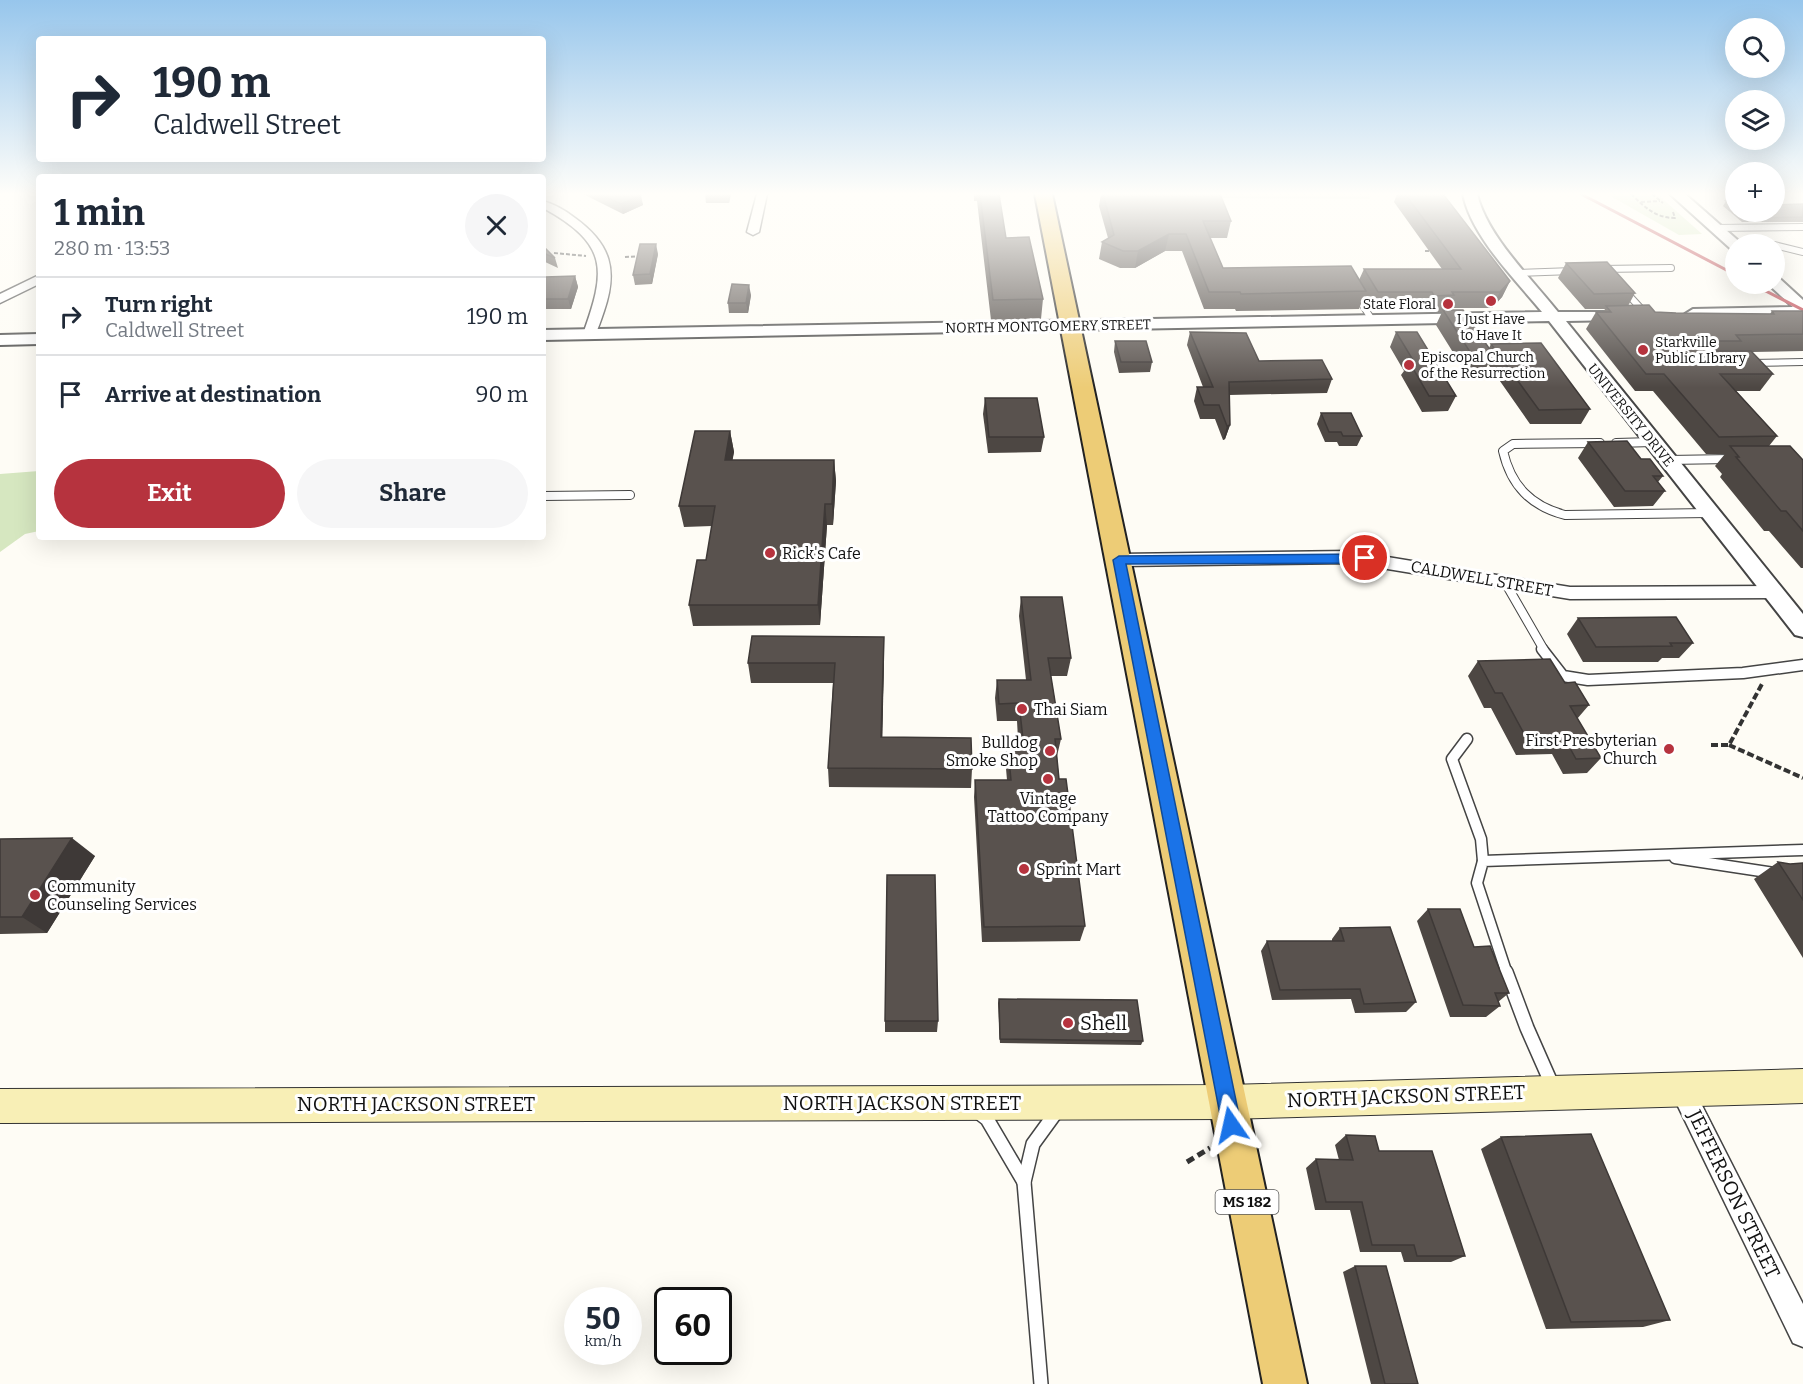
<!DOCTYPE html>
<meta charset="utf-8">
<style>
:root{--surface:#fff;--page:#f6f6f7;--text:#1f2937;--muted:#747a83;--line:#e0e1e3;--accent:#b6333e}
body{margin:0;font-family:Bitter,serif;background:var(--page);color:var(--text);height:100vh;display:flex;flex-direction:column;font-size:22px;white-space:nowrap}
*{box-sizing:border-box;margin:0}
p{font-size:20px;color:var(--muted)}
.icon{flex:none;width:33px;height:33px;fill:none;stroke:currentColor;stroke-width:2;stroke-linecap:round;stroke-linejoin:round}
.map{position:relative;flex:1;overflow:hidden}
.panel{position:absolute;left:36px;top:174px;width:510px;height:366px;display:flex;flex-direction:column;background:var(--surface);border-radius:6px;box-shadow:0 6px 24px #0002}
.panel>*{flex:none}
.top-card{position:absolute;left:36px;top:36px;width:510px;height:126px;border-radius:6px;box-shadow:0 6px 24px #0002;background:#fff;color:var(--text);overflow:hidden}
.tools{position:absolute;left:1725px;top:18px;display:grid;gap:12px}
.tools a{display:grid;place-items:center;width:60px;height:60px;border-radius:50%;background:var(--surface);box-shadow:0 6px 24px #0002;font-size:30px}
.speed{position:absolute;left:564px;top:1287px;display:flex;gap:12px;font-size:30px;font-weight:700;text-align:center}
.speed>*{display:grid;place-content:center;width:78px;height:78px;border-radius:50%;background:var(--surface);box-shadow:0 6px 24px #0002;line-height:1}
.speed small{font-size:15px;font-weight:400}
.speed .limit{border:3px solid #111;border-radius:9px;background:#fff;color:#111}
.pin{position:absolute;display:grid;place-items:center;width:51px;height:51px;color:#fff;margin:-26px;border:3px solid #fff;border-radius:50%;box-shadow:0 2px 6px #0007}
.me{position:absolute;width:66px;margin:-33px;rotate:349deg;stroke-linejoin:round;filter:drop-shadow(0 0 4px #0008)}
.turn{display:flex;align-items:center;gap:21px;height:126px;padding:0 18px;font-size:27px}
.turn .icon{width:78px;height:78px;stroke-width:2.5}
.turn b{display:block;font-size:42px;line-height:51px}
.round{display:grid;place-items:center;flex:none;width:63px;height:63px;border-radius:32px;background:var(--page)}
.summary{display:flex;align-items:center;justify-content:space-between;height:102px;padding:0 18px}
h1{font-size:36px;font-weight:700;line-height:45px}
.primary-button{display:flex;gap:12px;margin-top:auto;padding:12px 18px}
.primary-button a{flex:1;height:69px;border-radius:36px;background:var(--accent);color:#fff;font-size:24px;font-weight:700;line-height:69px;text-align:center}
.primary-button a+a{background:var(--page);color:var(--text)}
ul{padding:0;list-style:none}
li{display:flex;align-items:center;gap:18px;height:78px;padding:0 18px;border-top:2px solid var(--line)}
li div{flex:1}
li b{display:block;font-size:22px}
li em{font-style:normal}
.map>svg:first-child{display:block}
.green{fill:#d6e7c0}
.cemetery{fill:#d9e0c6}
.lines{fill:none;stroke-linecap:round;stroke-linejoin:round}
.service-far3-casing{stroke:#444;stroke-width:8}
.service-far2-casing{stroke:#444;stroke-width:10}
.service-far1-casing{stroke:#444;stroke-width:13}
.service-casing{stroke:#444;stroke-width:16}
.minor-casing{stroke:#444;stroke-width:3}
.tertiary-casing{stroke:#444;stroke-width:4}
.secondary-casing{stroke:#333;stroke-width:2}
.primary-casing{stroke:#222;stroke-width:4}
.path-far2{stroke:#333;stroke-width:2;stroke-dasharray:4 2;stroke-linecap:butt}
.path-far1{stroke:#333;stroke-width:4;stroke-dasharray:7 3;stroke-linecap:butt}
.path{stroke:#333;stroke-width:5;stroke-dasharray:8 4.5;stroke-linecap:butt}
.service-far3{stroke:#fff;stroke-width:6}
.service-far2{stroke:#fff;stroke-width:8}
.service-far1{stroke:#fff;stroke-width:10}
.service{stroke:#fff;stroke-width:13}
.minor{fill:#fff;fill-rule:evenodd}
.tertiary{fill:#fff;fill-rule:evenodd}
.secondary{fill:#f8efb6;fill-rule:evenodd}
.primary{fill:#edcc76;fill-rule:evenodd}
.rail{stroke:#b6333e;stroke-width:3}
.wall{fill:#4d4743}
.shaded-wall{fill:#3e3937}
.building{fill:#59524e;stroke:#3e3937;stroke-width:1.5}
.route{fill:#1a73e8;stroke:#114b97;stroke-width:1.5}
.poi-dot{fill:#b6333e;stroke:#fff;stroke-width:2}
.labels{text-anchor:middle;stroke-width:6;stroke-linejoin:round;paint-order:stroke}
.far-poi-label{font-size:14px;fill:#111;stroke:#fff;text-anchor:start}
.far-street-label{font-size:14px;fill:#111;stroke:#fff}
.shield{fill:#fff;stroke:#585858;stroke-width:1.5}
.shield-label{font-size:15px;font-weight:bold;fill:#111}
.poi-label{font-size:16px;fill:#111;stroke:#fff;text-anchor:start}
.street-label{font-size:16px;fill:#111;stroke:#fff}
.near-poi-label{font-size:20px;fill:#111;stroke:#fff;text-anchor:start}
.near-street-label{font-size:20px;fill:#111;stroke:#fff}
</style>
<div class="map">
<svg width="1803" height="1384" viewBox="0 0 1803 1384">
<rect width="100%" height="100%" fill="#fefcf5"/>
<g class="green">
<path d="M1607,194h50l45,40 -23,1z"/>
<path d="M39,471v60l-14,3 -25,18v-78z"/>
</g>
<path class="cemetery" d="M1220,194h149l1,5 -150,-1z"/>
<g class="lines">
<defs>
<g id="service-far3">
<path d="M1715,228l88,-1"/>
<path d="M1774,245l29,7"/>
<path d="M1601,269l70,-1"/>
<path d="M1519,273l54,-2"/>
<path d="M1624,290l21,23"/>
<path d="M1356,294l16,26"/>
<path d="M1751,363l52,-1"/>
</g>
<g id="service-far2">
<path d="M1600,443l-87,1 -10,7c8,35 28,55 62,64l144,-2"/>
<path d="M1616,443l37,-1"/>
<path d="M1668,460l63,-1"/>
<path d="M543,496l87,-1"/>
<path d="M1506,584l38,66"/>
</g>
<g id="service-far1">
<path d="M1542,649l21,27 25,4 155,-7 60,-8"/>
<path d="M1467,739l-15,20 29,80 2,22"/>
<path d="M1675,858l99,15"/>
<path d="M1507,974l-30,-91 6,-22 320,-11"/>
</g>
<g id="service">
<path d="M1506,972l21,56 26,59"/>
<path d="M978,1112l9,7 37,63"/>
<path d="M1041,1384l-17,-202 9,-38 24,-33"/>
</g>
<g id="minor">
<path d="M757,194h10l-8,38 -6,3 -6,-3z"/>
<path d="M543,201c11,3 23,10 32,17 36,26 43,52 29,93 -3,9 -6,18 -10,26h-10l-1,-3c23,-64 26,-90 -40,-126z"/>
<path d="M39,275v9l-39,19v-9z"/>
<path d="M1351,551l219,36 203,-1 6,2 2,4 -2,4 -6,2 -203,1 -219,-36 -232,3 -6,-2 -2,-4 2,-4 6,-2z"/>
<path d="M1681,1076l8,4 114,224v43l-10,-4 -120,-247 -4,-8 4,-8z"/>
</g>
<g id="tertiary">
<path d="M1463,194h14c10,42 54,84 81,118h72l2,3 -2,3 -6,2 -58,1 237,293v23l-8,-2 -246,-314 -1006,19v-10l999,-18c-27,-33 -71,-76 -79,-118z"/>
<path d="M1670,194h15l57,50h-6v6l-5,-1z"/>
<path d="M1774,277l5,1 24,22v17l-110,2 -8,-5 8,-5 100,-2 -25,-23h6z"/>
<path d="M39,334v10l-39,1v-10z"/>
</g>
<path id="secondary" d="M1803,1069v34l-576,16 -1227,4v-34l1227,-4z"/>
<path id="primary" d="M1035,194h17l255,1190h-44z"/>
</defs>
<use href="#service-far3" class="service-far3-casing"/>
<use href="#service-far2" class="service-far2-casing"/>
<use href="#service-far1" class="service-far1-casing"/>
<use href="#service" class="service-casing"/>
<use href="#minor" class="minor-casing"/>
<use href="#tertiary" class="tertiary-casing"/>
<use href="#secondary" class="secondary-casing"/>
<use href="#primary" class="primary-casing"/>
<g class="path-far2">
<path d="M1631,194c14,13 24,24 44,24l-2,-6"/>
<path d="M1652,194l11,9"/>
<path d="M1641,202l19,-1"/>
<path d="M1425,251h9"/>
<path d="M554,253l32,3"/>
<path d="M625,257l17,-1"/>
</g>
<g class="path-far1">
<path d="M1711,745h18l33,-61"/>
<path d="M1729,745l74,33"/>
</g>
<path class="path" d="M1187,1162l23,-14"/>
<use href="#service-far3" class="service-far3"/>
<use href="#service-far2" class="service-far2"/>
<use href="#service-far1" class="service-far1"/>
<use href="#service" class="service"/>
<use href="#minor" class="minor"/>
<use href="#tertiary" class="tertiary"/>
<use href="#secondary" class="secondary"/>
<use href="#primary" class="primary"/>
<g class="rail">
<path d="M1581,194l155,81"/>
<path d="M1752,284l51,26"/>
</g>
</g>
<g class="wall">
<path d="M584,194h54l5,11 -20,9 -38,-19z"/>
<path d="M705,194h26l-2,9h-23z"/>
<path d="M974,194h25l7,44 37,61 -2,20 -50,1 -14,-119h-3z"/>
<path d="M1101,194h119l11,27 -4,17h-17l13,30 136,12 5,-11h78l-48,-67 3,-8h46l67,87 -8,16 -10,11h-44l-1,2 42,38 2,-4 99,65 -9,15h-51l-42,-60 -3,6h-21l-28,-45 6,-13h-15l-2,-4h-54l-7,-12 -5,13 -123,2 -1,-2h-31l-22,-58h-17l-30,17h-15l-21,-9 3,-17 6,-4 -9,-32z"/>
<path d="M1726,201h10v11h38l29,-8v18h-61l-19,-16z"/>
<path d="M543,246l12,12 3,10 -15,-7z"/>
<path d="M658,254l-6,30 -17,1 -2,-10z"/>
<path d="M1566,263l69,30 -7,13 27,6 21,1 94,1 2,-3h31v40l-51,1 21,22 -13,17h-24l41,45 -8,10 34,14v108h-2l-32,-37h-5l-44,-54 2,-3 -7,-8 10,-12h-19l-53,-63h-18l-49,-62 10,-17h7l2,-3h-20l-27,-31z"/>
<path d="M575,276l3,11 -7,22h-28v-26z"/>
<path d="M751,295l-3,18h-19l-1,-10z"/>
<path d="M1190,332l69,29 73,18 -5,14 -98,2 1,30 -5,14 -2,1 -8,-21h-15l-6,-18 3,-14h6l-16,-42z"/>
<path d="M1396,332l60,64 -8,15 -26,1 -21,-37 3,-4 -14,-24z"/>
<path d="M1115,341l37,21 -2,10 -31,1 -5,-21z"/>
<path d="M985,398l59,39 -3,15 -53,1 -5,-39z"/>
<path d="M1321,413l41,23 -5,10h-18l-2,-4h-12l-8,-18z"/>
<path d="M730,431l4,21 -2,8h102l2,21 -3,44h-6l-7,100 -127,1 -4,-21 17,-45 6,-34 -28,1 -5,-21z"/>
<path d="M1588,442l53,17 22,17 -5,6 7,9 -12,15 -39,1 -36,-49z"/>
<path d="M1021,597l50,61 -4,18h-16l10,63 -4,17 2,23 26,147 -5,15 -98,1 -8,-145 1,-17h32l-2,-23 2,-18h11l-1,-18h-20l-2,-23 2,-18h29l-7,-64z"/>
<path d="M1578,618l115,25 -14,15h-17l-4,4h-75l-16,-28z"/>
<path d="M884,658l-2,79 90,32 -1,19 -142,-1 -1,-19 5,-85h-82l-3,-20z"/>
<path d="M1478,661l87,22 24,22 -12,14 24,39 -14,15 -24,1 -11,-20 -36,1 -25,-47h-7l-16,-32z"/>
<path d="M0,839l95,17 -48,77 -47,1z"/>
<path d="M1778,862l12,2 13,-1v95l-49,-79z"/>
<path d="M1428,909l46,38 35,46 -11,9 2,4 -14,11h-36l-33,-96z"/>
<path d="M1340,928l76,74 -10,10 -51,1 -4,-14 -79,1 -11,-49 6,-10h65v-2z"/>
<path d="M999,999l144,42 -2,4 -141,-2 -2,-40z"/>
<path d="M885,1021h53l-1,11h-52z"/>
<path d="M1346,1135l33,16 86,105 -14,6h-47l-3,-10h-41l-10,-42h-35l-9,-42 10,-9 23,1 -4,-15z"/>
<path d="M1501,1137l169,183 -27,7 -97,2 -65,-180z"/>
<path d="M1355,1266l63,118h-47l-28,-112z"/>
</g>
<g class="shaded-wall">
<path d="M728,194h3l-2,9z"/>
<path d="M641,195l2,10 -20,9 -2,-10z"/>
<path d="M1169,234l-4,17 -30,17 3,-17z"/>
<path d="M656,244l2,10 -6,30 -2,-10z"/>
<path d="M575,276l3,11 -7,22 -3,-10z"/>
<path d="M1510,281l-8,16 -10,11 8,-16z"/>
<path d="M749,285l2,10 -3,18 -2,-10z"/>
<path d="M1230,425l-5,14 -2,1 4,-14z"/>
<path d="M730,431l4,21 -5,29 -4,-21z"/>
<path d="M834,460l2,21 -3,44 -1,-21z"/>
<path d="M825,504l2,21 -7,100 -2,-20z"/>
<path d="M884,637v21l-2,99 -1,-20z"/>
<path d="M72,838l23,18 -48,77 -25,-16z"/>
</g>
<g class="building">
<path d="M599,194h39l3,1 -20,9z"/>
<path d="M980,194h19l7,44 23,-1 14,62 -50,1z"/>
<path d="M1103,194h117l11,27h-28l20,47 128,-2 15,25 -125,3 -1,-2h-31l-23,-58h-17l-31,17h-15l-21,-9 12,-7z"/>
<path d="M1405,194h38l67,87 -10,11h-48l2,3 -20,1 -2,-4h-54l-14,-23h97z"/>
<path d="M1726,201h10v8z"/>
<path d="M1803,204v13l-58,1 -7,-6h36v-7z"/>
<path d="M640,244h16l-6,30 -17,1z"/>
<path d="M543,246l12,12 -12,-5z"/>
<path d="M1607,262l28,31 -41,1 -28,-31z"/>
<path d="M575,276l-7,23h-25v-16l2,-6z"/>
<path d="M732,284l17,1 -3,18h-18z"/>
<path d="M1649,305l6,7 21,1 98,1 -2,-3h31v23l-67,1 5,6h-28l-5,3v4l4,3h39l22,23h-53l57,62 -58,1 -55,-63h-18l-50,-62h15l-5,-6z"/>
<path d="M1443,310h20l30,44 -21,1z"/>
<path d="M1190,332l56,1 13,28 63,-1 10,19 -103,3 1,43 -3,1 -8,-21h-15l-7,-18h16z"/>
<path d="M1396,332h21l39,64h-27l-21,-36h5z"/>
<path d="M1115,341h31l6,21h-31z"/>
<path d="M1541,343l49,66 -51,1 -48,-66z"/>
<path d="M985,398h52l7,39h-55z"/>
<path d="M1321,413h30l11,23h-19l-2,-4h-12z"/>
<path d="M695,431h35l-5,29h109l-2,44h-7l-7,101h-129l8,-45h9l9,-54h-36z"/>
<path d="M1627,441l14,18h9l13,17h-10l12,15h-40l-37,-49z"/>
<path d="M1730,446h60l13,14v71l-17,-20h-5l-45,-54h3z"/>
<path d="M1021,597h41l9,61h-23l13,81h-6l4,40h7l19,147 -101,1 -9,-147h36l-4,-41h16l-4,-36 -20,1 -2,-24h34z"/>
<path d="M1676,617l17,26h-23l2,3 -76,1 -18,-29z"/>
<path d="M752,636l132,1 -3,100 90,1 1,31 -144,-1 7,-105h-87z"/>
<path d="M1550,659l15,24 10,-1 14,23 -19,1 31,52 -25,1 -11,-20 -37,2 -26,-48h-7l-17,-32z"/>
<path d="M72,838l-50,79h-22v-78z"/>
<path d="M1778,862l12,2 13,-1v37z"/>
<path d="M887,875h48l3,146h-53z"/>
<path d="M1428,909h32l14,38 16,-1 19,47h-14l5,13 -37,-1z"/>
<path d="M1390,927l26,75 -52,2 -4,-15 -80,1 -13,-49h77l-4,-13z"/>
<path d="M999,999l138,1 6,41 -143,-2z"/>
<path d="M1591,1134l79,186 -99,2 -70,-185z"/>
<path d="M1346,1135l29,1 4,15h53l33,105h-48l-3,-11h-42l-10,-43h-36l-10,-43 37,1z"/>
<path d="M1355,1266h31l32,118h-33z"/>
</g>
<linearGradient id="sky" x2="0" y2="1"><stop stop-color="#97c6ec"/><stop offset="0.5" stop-color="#fffefa"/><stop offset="1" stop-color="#fffefa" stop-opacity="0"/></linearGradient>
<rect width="1803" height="388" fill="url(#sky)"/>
<path class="route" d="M1365,554l7,4 -7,5 -239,1 115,561 -3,6 -7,3 -6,-3 -3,-6 -109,-565 6,-4z"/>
<g class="poi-dot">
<circle cx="1491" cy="301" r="6"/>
<circle cx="1448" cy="304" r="6"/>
<circle cx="1643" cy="350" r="6"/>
<circle cx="1409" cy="365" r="6"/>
<circle cx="770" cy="553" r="6"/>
<circle cx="1022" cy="709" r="6"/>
<circle cx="1669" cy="749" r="6"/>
<circle cx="1050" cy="751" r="6"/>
<circle cx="1048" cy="779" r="6"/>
<circle cx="1024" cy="869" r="6"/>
<circle cx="35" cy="895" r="6"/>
<circle cx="1068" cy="1023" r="6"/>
</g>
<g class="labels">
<g class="far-poi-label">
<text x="1436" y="309" text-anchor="end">State Floral</text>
<text x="1491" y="324" text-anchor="middle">I Just Have<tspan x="1491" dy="16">to Have It</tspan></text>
<text x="1655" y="347">Starkville<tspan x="1655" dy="16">Public LIbrary</tspan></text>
<text x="1421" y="362">Episcopal Church<tspan x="1421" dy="16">of the Resurrection</tspan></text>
</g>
<g class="far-street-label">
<text transform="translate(1048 326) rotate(-1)" y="5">NORTH MONTGOMERY STREET</text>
<text transform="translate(1631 415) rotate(51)" y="5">UNIVERSITY DRIVE</text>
</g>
<rect class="shield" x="1215.5" y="1190" width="63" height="24" rx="4.5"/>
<g class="shield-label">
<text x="1247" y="1207">MS 182</text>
</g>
<g class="poi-label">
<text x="782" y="559">Rick's Cafe</text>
<text x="1034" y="715">Thai Siam</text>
<text x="1657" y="746" text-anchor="end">First Presbyterian<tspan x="1657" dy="18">Church</tspan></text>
<text x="1038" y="748" text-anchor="end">Bulldog<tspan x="1038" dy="18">Smoke Shop</tspan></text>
<text x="1048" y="804" text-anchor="middle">Vintage<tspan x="1048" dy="18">Tattoo Company</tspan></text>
<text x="1036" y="875">Sprint Mart</text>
<text x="47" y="892">Community<tspan x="47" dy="18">Counseling Services</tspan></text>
</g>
<g class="street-label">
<text transform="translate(1482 578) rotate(10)" y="6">CALDWELL STREET</text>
</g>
<g class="near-poi-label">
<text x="1080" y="1030">Shell</text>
</g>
<g class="near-street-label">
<text transform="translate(1406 1096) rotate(-2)" y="7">NORTH JACKSON STREET</text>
<text x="902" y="1110">NORTH JACKSON STREET</text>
<text x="416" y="1111">NORTH JACKSON STREET</text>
<text transform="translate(1734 1194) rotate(64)" y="7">JEFFERSON STREET</text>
</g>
</g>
</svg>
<div class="tools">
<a><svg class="icon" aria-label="search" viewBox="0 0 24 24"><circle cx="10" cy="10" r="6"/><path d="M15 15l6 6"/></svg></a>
<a><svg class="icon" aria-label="layers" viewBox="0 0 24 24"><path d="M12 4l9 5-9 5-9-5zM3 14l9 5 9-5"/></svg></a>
<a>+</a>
<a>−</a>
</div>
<div class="speed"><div>50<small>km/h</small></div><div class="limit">60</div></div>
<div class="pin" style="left:1365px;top:558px;background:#d93025"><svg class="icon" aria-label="arrive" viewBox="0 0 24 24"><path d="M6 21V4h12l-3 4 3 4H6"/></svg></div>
<svg class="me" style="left:1231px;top:1125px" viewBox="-20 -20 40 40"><path d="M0-17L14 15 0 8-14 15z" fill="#1a73e8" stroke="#fff" stroke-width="4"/></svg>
<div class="top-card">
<div class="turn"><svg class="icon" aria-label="right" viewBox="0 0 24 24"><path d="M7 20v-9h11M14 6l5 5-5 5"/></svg><div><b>190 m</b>Caldwell Street</div></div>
</div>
<section class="panel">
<div class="summary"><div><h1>1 min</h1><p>280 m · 13:53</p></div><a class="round"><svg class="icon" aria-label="close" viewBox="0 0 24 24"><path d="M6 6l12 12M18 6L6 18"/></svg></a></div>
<ul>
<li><svg class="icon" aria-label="right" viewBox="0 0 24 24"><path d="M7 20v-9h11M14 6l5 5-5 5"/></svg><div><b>Turn right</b><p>Caldwell Street</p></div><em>190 m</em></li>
<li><svg class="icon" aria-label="arrive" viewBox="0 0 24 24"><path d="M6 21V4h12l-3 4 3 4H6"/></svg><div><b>Arrive at destination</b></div><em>90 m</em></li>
</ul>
<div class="primary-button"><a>Exit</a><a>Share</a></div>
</section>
</div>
